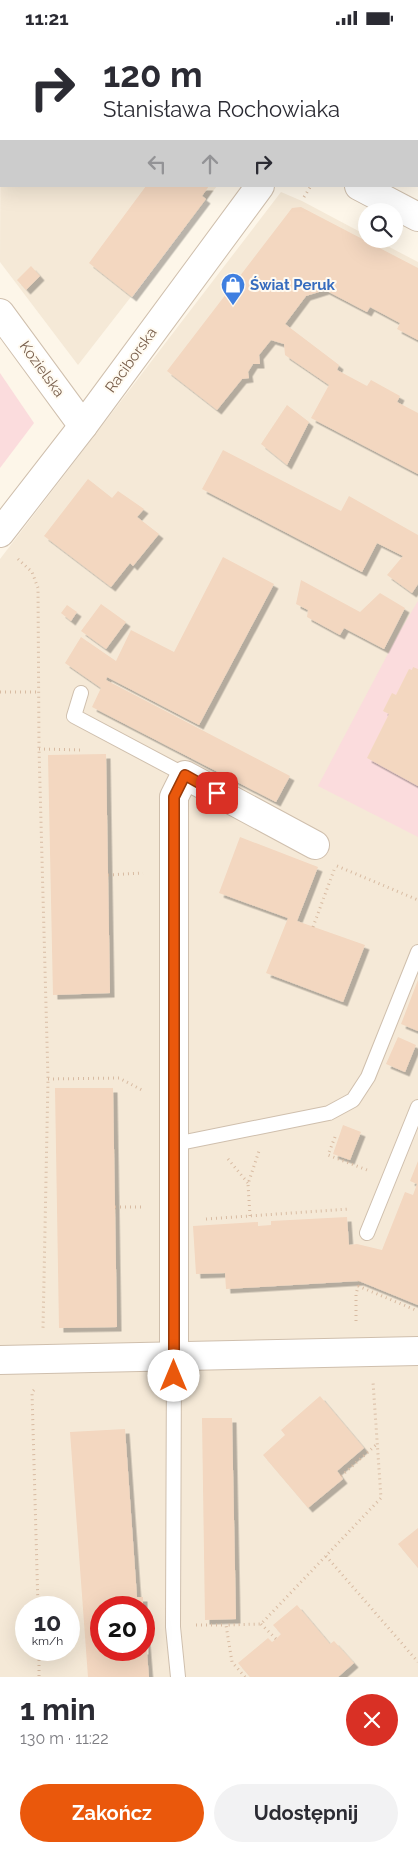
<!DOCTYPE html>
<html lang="pl">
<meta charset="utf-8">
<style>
:root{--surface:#fff;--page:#f2f2f3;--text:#2b2b33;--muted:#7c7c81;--accent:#ea580c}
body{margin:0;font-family:Raleway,sans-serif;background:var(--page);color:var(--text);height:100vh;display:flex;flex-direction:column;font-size:19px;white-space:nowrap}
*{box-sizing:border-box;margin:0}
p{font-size:16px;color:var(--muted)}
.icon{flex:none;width:28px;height:28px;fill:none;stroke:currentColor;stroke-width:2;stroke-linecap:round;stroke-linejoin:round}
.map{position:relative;height:1642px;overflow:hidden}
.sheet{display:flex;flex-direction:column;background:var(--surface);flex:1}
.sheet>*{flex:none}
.top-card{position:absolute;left:0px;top:0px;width:419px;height:152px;box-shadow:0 5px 20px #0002;background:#fff;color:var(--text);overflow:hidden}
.tools{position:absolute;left:358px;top:168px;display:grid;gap:10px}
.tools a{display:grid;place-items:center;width:45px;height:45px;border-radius:50%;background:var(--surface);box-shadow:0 5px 20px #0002;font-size:25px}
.speed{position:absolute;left:15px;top:1561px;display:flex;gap:10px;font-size:25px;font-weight:700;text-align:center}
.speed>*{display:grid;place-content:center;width:65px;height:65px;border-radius:50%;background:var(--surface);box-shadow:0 5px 20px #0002;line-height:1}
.speed small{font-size:12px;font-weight:400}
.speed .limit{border:8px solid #d22;background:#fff;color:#111}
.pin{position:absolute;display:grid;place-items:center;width:42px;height:42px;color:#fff;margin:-21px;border-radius:10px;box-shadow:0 2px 8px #0006}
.me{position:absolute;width:55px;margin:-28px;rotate:0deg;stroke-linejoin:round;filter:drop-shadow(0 0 4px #0008)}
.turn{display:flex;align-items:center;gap:18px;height:105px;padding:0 20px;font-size:22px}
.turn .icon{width:65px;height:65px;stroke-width:2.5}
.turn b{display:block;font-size:35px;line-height:42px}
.lanes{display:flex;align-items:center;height:48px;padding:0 20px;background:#0003;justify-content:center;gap:25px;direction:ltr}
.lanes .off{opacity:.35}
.round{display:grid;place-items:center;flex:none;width:52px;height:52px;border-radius:26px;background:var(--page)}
.headline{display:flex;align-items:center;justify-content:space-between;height:85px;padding:0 20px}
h1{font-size:30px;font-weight:700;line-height:38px}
.cta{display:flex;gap:10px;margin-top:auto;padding:10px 20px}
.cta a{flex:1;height:58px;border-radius:30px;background:var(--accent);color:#fff;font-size:20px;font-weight:700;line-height:58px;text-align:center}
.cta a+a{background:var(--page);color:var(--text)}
.status{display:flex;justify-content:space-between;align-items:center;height:35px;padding:0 25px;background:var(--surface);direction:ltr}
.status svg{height:14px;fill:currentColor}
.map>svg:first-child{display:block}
.residential{fill:#f5e9d7;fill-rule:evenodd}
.medical{fill:#fbdcdd}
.building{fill:#f3d7c0;filter:url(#shadow)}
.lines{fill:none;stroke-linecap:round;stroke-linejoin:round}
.service-casing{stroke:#cfbfad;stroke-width:16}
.minor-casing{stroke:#cfbfad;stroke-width:30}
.path{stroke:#d8bba2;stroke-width:3;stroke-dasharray:1 4;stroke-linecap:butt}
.service{stroke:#fff;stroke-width:14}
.minor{stroke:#fff;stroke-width:28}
.route-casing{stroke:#983908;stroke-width:12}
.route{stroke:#ea580c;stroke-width:9}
.labels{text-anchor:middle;stroke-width:4;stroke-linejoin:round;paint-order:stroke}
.shop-label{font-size:15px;font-weight:bold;fill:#366cbe;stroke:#fffaf0;text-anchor:start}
.street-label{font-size:15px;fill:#785e4b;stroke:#fffaf0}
</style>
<div class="status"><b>11:21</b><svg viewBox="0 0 49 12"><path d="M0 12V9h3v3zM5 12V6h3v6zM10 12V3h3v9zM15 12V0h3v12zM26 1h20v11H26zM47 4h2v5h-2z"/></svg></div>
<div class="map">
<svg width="418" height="1642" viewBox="0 0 418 1642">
<defs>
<filter id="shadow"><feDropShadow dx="4.5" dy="4.5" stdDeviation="0" flood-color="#0004"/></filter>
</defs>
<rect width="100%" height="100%" fill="#fdf6e9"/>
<g class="residential">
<path d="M1,5v146h216l-139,179 -78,-103z"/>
<path d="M281,157l21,9 64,34v4h8l44,23v1415h-418v-1118zM26,1572h43v43h-43zM101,1572h43v43h-43z"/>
</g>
<g class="medical">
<path d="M0,338l34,50 -34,45z"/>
<path d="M418,566v236l-100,-51 82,-155z"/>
</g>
<g class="building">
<path d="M146,151h63l-7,10 4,3 -74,98 -43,-34z"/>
<path d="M301,172l117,61v72l-21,-11 3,-6 -30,-16 -3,5 -42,-22 -19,6 -21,28 54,41 -2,5 30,16 4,-6 29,16 -3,6 21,11v61l-107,-56 18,-33 -44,-30 -1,-11 -13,-4 -12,15 1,9h-7l-5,8 1,6 -7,1 -25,31 -50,-39 125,-163z"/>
<path d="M31,231l9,10 -14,14 -9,-10z"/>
<path d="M287,370l22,17 -22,43 -26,-21z"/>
<path d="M223,415l118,61 8,-15 69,39v49l-6,9 -25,-18 16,-19 -26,-13 -15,29 -160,-83z"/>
<path d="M88,444l24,19 6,-7 26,18 -7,8 22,17 -26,32 -3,-3 -19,24 -67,-51z"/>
<path d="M223,522l51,27 -75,141 -92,-48 -1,3 184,96 -14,26 -184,-95 9,-19 -36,-25 16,-26 35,24 15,-31 43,22z"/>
<path d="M301,545l59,32 20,-19 25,15 -21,41 -40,-21 -4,7 -33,-18 1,-7 -12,-6z"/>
<path d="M101,569l25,18 -20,27 -25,-18z"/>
<path d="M67,570l10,7 -6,9 -10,-8z"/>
<path d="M413,632l5,2v117l-51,-28 22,-44 -6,-3 9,-18 4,2 13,-26 3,1z"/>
<path d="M106,719l4,239 -57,2 -5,-240z"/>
<path d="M240,802l78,30 -21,54 68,24 -22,57 -77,-29 22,-55 -69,-25z"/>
<path d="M418,945v51l-17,-7z"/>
<path d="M398,1002l18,8 -11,27 -19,-8z"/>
<path d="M55,1053h58l4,239 -58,1z"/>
<path d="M343,1090l18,7 -11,28 -17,-6z"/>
<path d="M418,1126v144l-59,-24 -133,8 -1,-16 -29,1 -3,-48 65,-4v4l13,-1v-4l76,-4 2,28 8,-1 25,6 23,-58 8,3 4,-11 -7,-3z"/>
<path d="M320,1361l44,52 -27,23 6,8 -35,29 -45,-53 22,-20 -4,-5z"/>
<path d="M202,1383h30l4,201 -31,1z"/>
<path d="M125,1394l12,168h6v10h-42v43h43v-21h1l4,48h-61l-18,-245z"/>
<path d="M418,1493v40l-20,-24z"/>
<path d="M297,1570l33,39 4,-3 20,22 -16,14h-88l-12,-14 30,-25 4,4 4,-3 5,-5 -8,-9z"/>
</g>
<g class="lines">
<defs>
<g id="service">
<path d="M81,658l-7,23 111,59"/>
<path d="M175,1109l154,-31 24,-13 15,-23 50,-125"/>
<path d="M367,1198l51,-126"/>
<path d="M174,1321l-1,271 5,50"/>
</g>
<g id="minor">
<path d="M375,1l1,-1"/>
<path d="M359,151l59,31"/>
<path d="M0,278l83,113"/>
<path d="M0,498l83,-107 177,-240"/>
<path d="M174,1321v-559l11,-22 130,70"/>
<path d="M0,1325l418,-9"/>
</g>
</defs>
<use href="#service" class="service-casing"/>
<use href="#minor" class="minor-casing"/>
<g class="path">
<path d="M412,1v-1"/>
<path d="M304,162l7,-11"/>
<path d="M18,524l14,13 6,16 1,161 9,330 -5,250"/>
<path d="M0,657h38"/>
<path d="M39,714l44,1"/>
<path d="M337,831l81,34"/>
<path d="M108,840l35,-2"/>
<path d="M313,892l21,-57"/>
<path d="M48,1044l71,-1 23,12"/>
<path d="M335,1102l-7,18 39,15"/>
<path d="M228,1124l20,24"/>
<path d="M115,1172h27"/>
<path d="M250,1181l-2,-32 11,-33"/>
<path d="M206,1184l143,-10"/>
<path d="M358,1251l60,25"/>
<path d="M356,1286v-26l3,-14"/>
<path d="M34,1355l-2,2 6,215"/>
<path d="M341,1441l36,-32"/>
<path d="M326,1521l92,106"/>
<path d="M261,1589l15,15"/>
<path d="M196,1590h30"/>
<path d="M39,1615v27"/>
<path d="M245,1642l-13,-15 -6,-37 35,-1 120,-126 -8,-116"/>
</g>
<use href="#service" class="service"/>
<use href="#minor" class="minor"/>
</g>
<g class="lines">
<defs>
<path id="route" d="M174,1341v-579l11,-22 32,18"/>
</defs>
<use href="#route" class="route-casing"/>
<use href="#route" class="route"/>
</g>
<defs>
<symbol id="shop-pin" viewBox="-11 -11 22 30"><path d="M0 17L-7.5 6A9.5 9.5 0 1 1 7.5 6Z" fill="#3f7fe0" stroke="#fffaf0"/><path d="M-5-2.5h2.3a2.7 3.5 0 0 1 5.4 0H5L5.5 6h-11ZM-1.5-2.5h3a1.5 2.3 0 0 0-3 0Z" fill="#fff"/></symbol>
</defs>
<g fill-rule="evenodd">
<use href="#shop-pin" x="219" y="236" width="28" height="38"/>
</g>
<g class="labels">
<g class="shop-label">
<text x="250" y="255">Świat Peruk</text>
</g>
<g class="street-label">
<text transform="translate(131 325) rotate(-54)" y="5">Raciborska</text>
<text transform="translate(42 334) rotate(54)" y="5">Kozielska</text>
</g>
</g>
</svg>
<div class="tools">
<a><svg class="icon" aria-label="search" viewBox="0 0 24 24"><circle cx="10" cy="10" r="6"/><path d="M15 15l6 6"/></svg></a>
</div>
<div class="speed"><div>10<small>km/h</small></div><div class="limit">20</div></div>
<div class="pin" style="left:217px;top:758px;background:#d93025"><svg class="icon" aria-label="arrive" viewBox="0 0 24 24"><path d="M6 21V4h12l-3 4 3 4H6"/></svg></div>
<svg class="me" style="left:174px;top:1341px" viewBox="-20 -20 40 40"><circle r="19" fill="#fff"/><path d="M0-13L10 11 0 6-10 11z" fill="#ea580c"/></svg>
<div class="top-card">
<div class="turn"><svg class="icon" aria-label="right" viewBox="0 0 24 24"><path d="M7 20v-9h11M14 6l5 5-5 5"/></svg><div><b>120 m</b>Stanisława Rochowiaka</div></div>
<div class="lanes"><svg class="icon off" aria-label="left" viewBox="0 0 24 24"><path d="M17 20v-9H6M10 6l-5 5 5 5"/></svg><svg class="icon off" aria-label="ahead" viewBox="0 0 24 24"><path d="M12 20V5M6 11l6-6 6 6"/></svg><svg class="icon" aria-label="right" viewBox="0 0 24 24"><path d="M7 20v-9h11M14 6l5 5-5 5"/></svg></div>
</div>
</div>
<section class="sheet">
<div class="headline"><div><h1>1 min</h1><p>130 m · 11:22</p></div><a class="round" style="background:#d93025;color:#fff"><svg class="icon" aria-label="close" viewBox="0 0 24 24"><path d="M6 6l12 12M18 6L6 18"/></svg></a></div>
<div class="cta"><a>Zakończ</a><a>Udostępnij</a></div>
</section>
